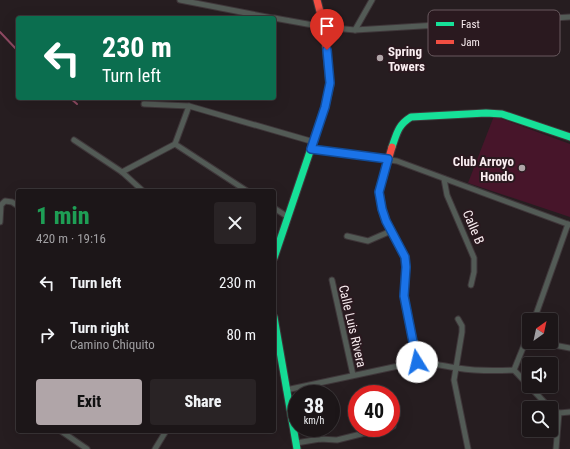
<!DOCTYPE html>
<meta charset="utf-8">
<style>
:root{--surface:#1c1618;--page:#292325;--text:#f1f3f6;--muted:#a09fa2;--line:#3a3537;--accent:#b0a5a8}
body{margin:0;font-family:"Roboto Condensed",sans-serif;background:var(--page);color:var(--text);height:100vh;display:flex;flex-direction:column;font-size:15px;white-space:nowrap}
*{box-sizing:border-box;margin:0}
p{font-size:13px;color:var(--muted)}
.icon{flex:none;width:22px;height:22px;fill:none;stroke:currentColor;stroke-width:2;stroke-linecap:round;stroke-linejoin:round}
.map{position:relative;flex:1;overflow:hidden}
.sheet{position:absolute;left:16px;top:189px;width:260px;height:244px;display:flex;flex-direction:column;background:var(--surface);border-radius:4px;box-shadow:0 4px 16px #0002,0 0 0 1px var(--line)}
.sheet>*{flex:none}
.guide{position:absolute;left:16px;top:16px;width:260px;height:84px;border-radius:4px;box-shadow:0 4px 16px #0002,0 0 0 1px var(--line);background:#0b6e4f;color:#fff;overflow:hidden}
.needle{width:26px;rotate:33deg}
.fabs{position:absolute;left:522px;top:313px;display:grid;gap:8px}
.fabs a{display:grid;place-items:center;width:36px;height:36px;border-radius:4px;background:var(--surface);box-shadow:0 4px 16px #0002,0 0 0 1px var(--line);font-size:20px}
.speed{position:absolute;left:288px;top:385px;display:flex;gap:8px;font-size:20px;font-weight:700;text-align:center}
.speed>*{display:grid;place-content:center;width:52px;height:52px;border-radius:50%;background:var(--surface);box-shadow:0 4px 16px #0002,0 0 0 1px var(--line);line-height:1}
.speed small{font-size:10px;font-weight:400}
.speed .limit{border:6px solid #d22;background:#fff;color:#111}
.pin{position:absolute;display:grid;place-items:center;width:34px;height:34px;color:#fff;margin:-41px -17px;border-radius:50% 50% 50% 0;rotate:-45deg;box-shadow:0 0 4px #0007}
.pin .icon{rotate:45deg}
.me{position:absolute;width:44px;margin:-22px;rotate:351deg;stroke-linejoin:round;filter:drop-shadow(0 0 3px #0008)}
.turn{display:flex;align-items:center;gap:14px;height:84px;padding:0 20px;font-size:18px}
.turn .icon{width:52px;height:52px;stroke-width:2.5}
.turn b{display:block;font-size:28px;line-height:34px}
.round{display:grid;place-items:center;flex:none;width:42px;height:42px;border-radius:4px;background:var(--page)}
.headline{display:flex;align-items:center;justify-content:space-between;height:68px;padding:0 20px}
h1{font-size:24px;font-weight:800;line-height:30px;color:#1e9e55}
.action{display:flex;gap:8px;margin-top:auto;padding:8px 20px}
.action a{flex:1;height:46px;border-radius:4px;background:var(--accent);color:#111;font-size:16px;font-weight:800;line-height:46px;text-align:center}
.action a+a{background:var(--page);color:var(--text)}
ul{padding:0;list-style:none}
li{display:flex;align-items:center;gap:12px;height:52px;padding:0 20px}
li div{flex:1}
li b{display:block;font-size:15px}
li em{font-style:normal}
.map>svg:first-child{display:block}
.green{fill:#47152a}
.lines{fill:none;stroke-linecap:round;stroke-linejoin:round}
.stream{stroke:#8e4962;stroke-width:2}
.street-casing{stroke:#3f373a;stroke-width:7}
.fast-casing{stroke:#3f373a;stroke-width:9}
.jam-casing{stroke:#3f373a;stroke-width:9}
.street{stroke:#535b56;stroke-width:5}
.fast{stroke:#16e098;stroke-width:7}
.jam{stroke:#f24e42;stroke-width:7}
.route-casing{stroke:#114b97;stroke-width:10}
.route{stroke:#1a73e8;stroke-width:7}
.poi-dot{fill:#b0a5a8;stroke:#2a191f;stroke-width:1.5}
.labels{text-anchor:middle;stroke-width:4;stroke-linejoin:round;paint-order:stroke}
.poi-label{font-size:13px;font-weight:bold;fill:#faeef1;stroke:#2a191f;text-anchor:start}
.street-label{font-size:13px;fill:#faeef1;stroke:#2a191f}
.key{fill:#2a191f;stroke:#68595e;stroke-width:1}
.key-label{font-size:11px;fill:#faeef1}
</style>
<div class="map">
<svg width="570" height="449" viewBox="0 0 570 449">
<rect width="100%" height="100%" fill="#261d20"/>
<path class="green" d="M494,116l76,28v73l-102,-34z"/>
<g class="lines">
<g class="stream">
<path d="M0,32l18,19"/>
<path d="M70,98l7,6"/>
</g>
<defs>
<g id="street">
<path d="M180,0l92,18"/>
<path d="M274,18l50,9 31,3 215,-13"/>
<path d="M355,30l17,-30"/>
<path d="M144,104l45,2 125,36"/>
<path d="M74,140l48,32 21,19"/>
<path d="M175,144l72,47"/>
<path d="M311,149l86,12 173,64"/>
<path d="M122,172l53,-28 14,-38"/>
<path d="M444,179l3,16 27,63v14l-3,13"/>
<path d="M274,208l14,9"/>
<path d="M0,222l1,-17 4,-4 7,1 6,4"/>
<path d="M347,236l21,5 23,-10"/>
<path d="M332,280l21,95"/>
<path d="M458,319l4,7v6l-8,48 14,69"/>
<path d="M534,320l34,-96"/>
<path d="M538,342l32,6"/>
<path d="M514,370l15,-37"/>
<path d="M529,386l21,22"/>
<path d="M286,390l131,-28c14,1 26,4 40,6 19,3 38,3 57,2l15,16"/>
<path d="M551,409l8,4 11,-1"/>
<path d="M391,427l2,-1"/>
<path d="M315,428l5,11"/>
<path d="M61,431l26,18"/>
<path d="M296,443l24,-4 17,1 48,-12"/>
<path d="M155,449l11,-18"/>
<path d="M556,449l3,-36"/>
</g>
<g id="fast">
<path d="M392,147c5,-14 6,-22 19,-30l75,-4 16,1 68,23"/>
<path d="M274,258l51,-151 5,-22"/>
<path d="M274,317l23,132"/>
</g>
<g id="jam">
<path d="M317,0l7,27 6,58"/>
<path d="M392,147l-13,44 3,18 4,12 19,36 1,10 -2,29 13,66"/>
</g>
</defs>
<use href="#street" class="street-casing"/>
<use href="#fast" class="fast-casing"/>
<use href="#jam" class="jam-casing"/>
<use href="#street" class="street"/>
<use href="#fast" class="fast"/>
<use href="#jam" class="jam"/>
</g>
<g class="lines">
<defs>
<path id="route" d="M327,50l3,33 -5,24 -14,42 77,10 -9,33 3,17 4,12 19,36 1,10 -2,29 13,66"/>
</defs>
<use href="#route" class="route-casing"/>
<use href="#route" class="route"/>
</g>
<g class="poi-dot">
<circle cx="380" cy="58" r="4"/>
<circle cx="522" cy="168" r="4"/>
</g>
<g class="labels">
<g class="poi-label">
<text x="388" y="56">Spring<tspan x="388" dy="15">Towers</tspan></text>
<text x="514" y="166" text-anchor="end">Club Arroyo<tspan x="514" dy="15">Hondo</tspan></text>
</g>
<g class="street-label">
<text transform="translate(474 227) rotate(67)" y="5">Calle B</text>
<text transform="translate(353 326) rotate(77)" y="5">Calle Luis Rivera</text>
</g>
</g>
<rect x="428" y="10" width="132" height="46" rx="6" class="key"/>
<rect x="436" y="22" width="18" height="4" fill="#16e098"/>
<rect x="436" y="40" width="18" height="4" fill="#f24e42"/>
<g class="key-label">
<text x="461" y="28">Fast</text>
<text x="461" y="46">Jam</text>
</g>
</svg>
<div class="fabs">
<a><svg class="needle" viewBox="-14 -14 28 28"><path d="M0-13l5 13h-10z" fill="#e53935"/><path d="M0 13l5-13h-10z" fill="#a09fa2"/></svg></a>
<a><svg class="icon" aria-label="sound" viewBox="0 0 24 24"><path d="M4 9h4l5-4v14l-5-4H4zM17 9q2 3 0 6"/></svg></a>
<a><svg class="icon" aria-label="search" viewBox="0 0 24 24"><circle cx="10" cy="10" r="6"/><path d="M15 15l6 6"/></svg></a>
</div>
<div class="speed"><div>38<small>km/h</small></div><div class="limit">40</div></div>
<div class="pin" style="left:327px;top:50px;background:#d93025"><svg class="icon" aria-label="arrive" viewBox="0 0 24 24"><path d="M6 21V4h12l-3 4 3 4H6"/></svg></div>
<svg class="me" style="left:417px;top:362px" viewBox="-20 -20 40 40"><circle r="19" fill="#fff"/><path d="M0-13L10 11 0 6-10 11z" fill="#1a73e8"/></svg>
<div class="guide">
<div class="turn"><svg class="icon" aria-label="left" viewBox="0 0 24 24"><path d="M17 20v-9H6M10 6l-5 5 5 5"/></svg><div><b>230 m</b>Turn left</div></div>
</div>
<section class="sheet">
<div class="headline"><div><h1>1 min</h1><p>420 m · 19:16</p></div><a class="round"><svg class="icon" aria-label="close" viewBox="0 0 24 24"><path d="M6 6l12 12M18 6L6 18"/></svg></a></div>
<ul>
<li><svg class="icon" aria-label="left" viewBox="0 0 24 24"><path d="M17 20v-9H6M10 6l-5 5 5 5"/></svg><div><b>Turn left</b></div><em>230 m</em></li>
<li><svg class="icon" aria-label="right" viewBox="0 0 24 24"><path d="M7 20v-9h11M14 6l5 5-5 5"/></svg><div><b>Turn right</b><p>Camino Chiquito</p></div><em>80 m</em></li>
</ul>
<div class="action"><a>Exit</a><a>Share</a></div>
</section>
</div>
